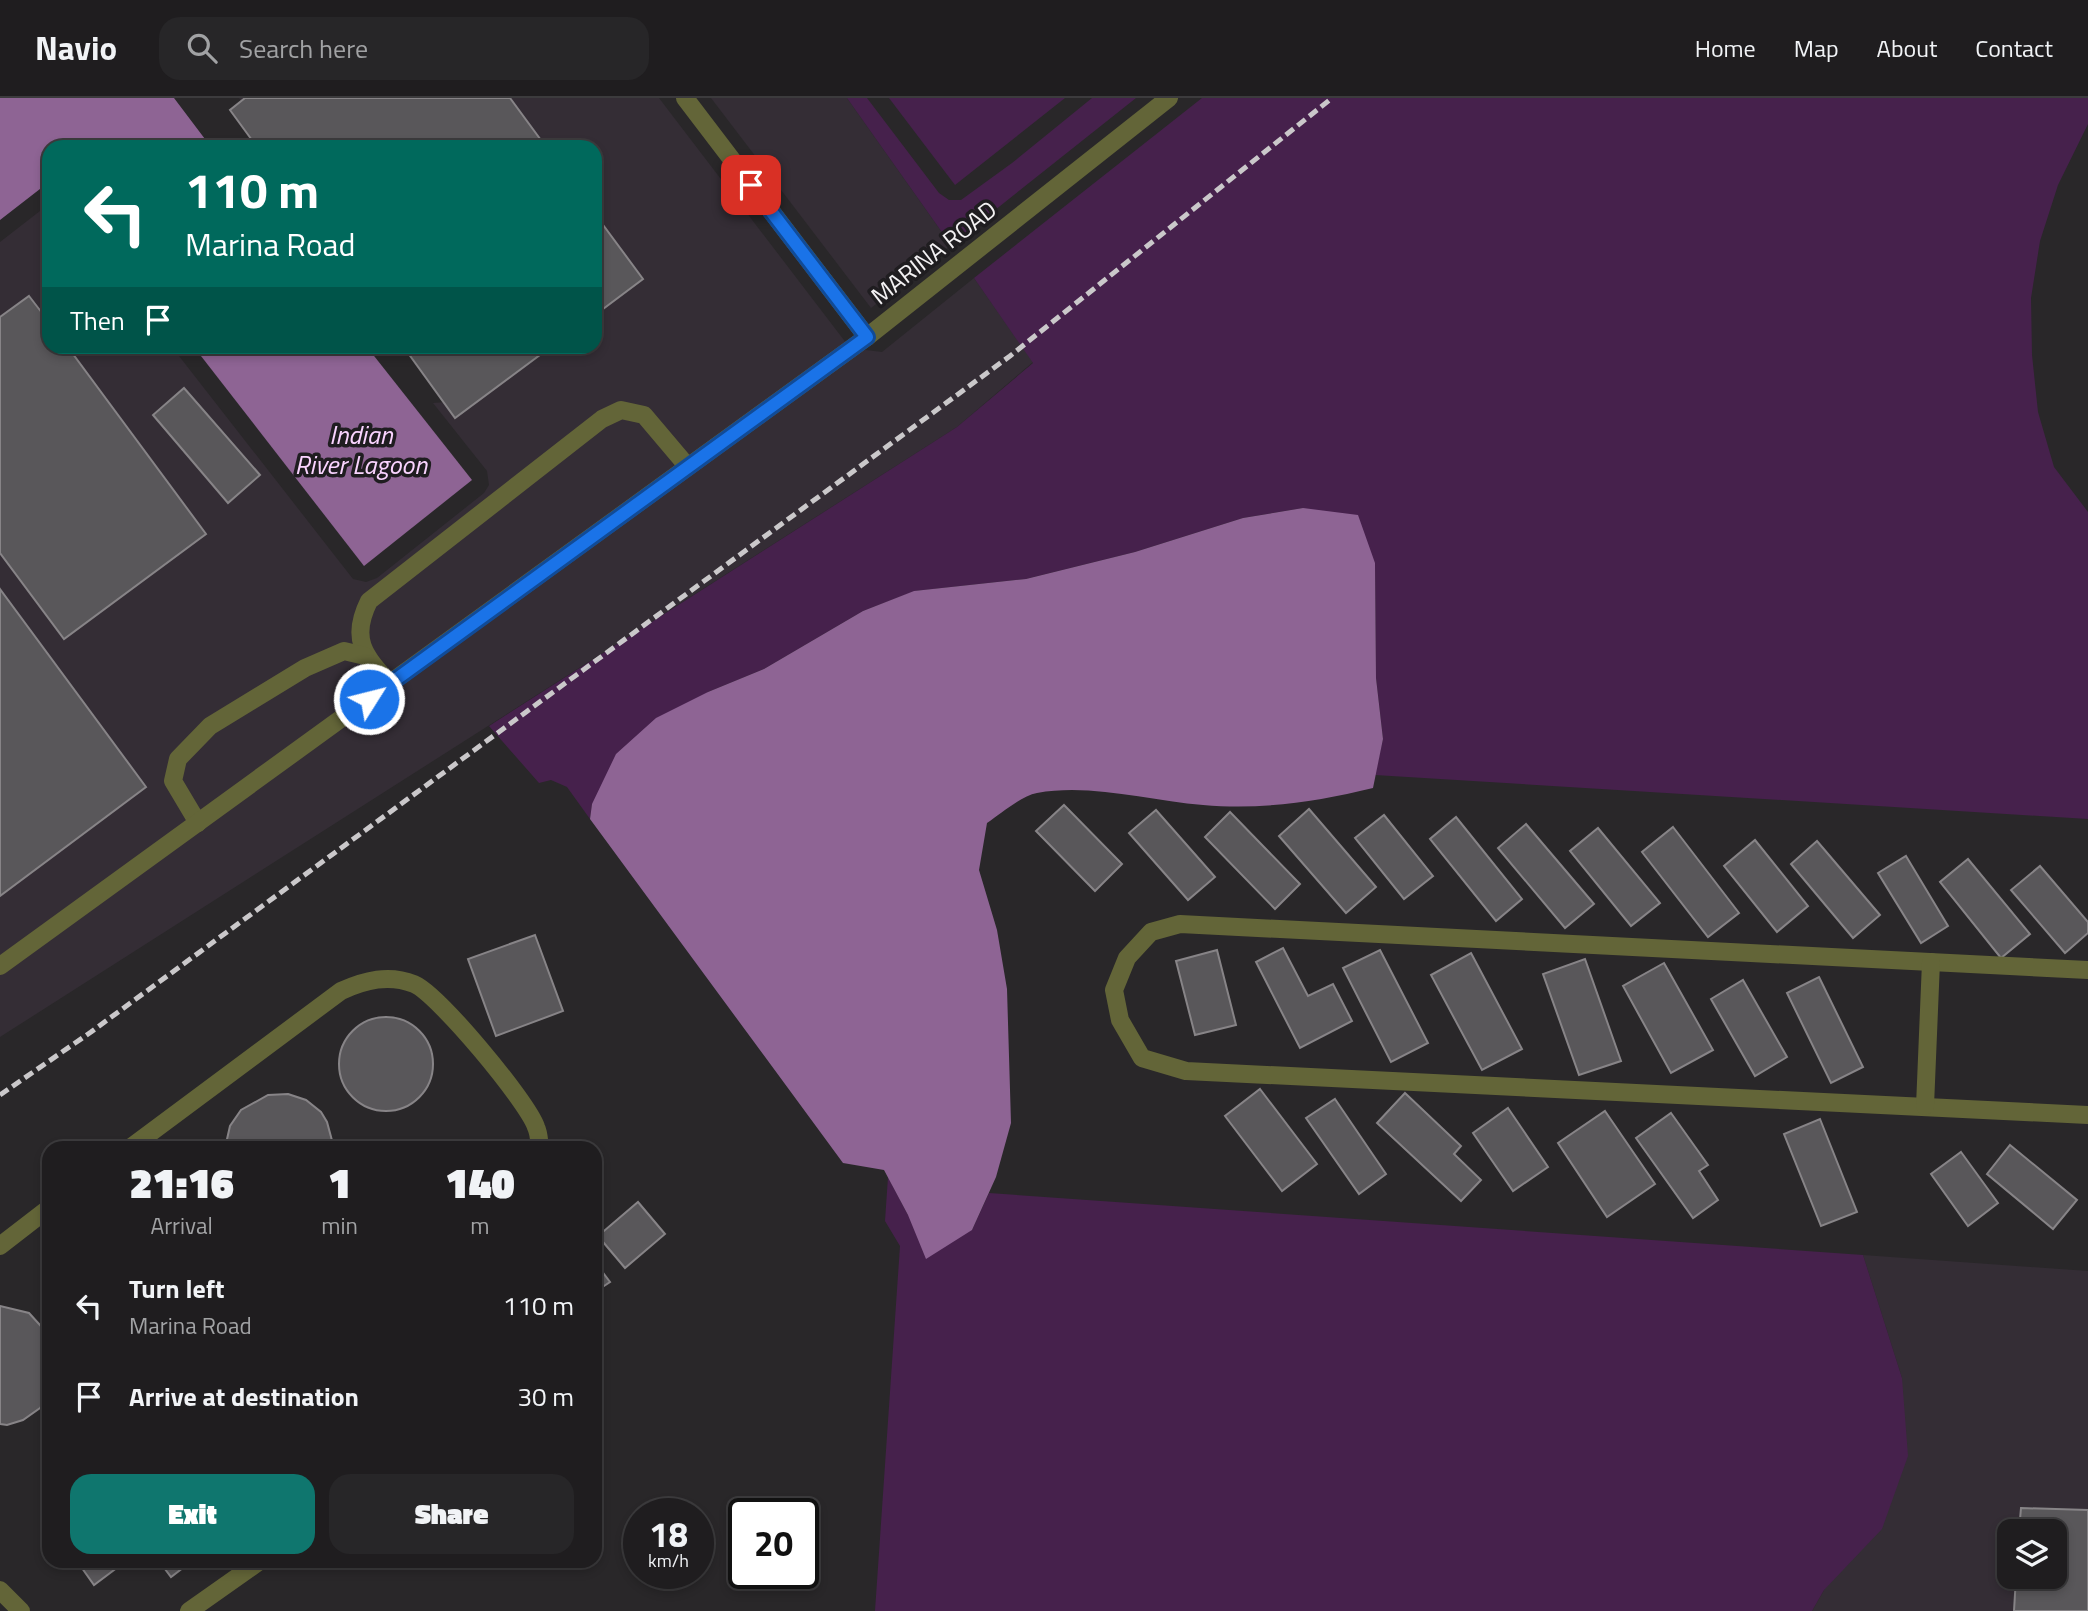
<!DOCTYPE html>
<style>
:root{--surface:#1f1d1f;--page:#272628;--text:#f1f3f6;--muted:#a1a2a4;--line:#3c3b3d;--accent:#0f766e}
body{margin:0;font-family:"Titillium Web",sans-serif;background:var(--page);color:var(--text);height:100vh;display:flex;flex-direction:column;font-size:26px;white-space:nowrap}
*{box-sizing:border-box;margin:0}
p{font-size:23px;color:var(--muted)}
.icon{flex:none;width:38px;height:38px;fill:none;stroke:currentColor;stroke-width:2;stroke-linecap:round;stroke-linejoin:round}
.map{position:relative;flex:1;overflow:hidden}
.panel{position:absolute;left:42px;top:1043px;width:560px;height:427px;display:flex;flex-direction:column;background:var(--surface);border-radius:21px;box-shadow:0 4px 10px #0003,0 0 0 2px var(--line)}
.panel>*{flex:none}
.guide{position:absolute;left:42px;top:42px;width:560px;height:214px;border-radius:21px;box-shadow:0 4px 10px #0003,0 0 0 2px var(--line);background:#00695c;color:#fff;overflow:hidden}
.tools{position:absolute;left:1997px;top:1421px;display:grid;gap:14px}
.tools a{display:grid;place-items:center;width:70px;height:70px;border-radius:14px;background:var(--surface);box-shadow:0 4px 10px #0003,0 0 0 2px var(--line);font-size:35px}
.speed{position:absolute;left:623px;top:1400px;display:flex;gap:14px;font-size:35px;font-weight:700;text-align:center}
.speed>*{display:grid;place-content:center;width:91px;height:91px;border-radius:50%;background:var(--surface);box-shadow:0 4px 10px #0003,0 0 0 2px var(--line);line-height:1}
.speed small{font-size:18px;font-weight:400}
.speed .limit{border:4px solid #111;border-radius:10px;background:#fff;color:#111}
.pin{position:absolute;display:grid;place-items:center;width:60px;height:60px;color:#fff;margin:-30px;border-radius:14px;box-shadow:0 4px 10px #0006}
.me{position:absolute;width:77px;margin:-38px;rotate:54deg;stroke-linejoin:round;filter:drop-shadow(0 0 5px #0008)}
.turn{display:flex;align-items:center;gap:24px;height:147px;padding:0 28px;font-size:32px}
.turn .icon{width:91px;height:91px;stroke-width:2.5}
.turn b{display:block;font-size:49px;line-height:60px}
.then{display:flex;align-items:center;height:66px;padding:0 28px;background:#0003;gap:14px;font-size:26px}
.eta{display:flex;justify-content:space-evenly;align-items:center;height:119px;text-align:center}
.eta b{font-size:42px;font-weight:800;line-height:49px}
.cta{display:flex;gap:14px;margin-top:auto;padding:14px 28px}
.cta a{flex:1;height:80px;border-radius:21px;background:var(--accent);color:#fff;font-size:28px;font-weight:800;line-height:80px;text-align:center}
.cta a+a{background:var(--page);color:var(--text)}
ul{padding:0;list-style:none}
li{display:flex;align-items:center;gap:21px;height:91px;padding:0 28px}
li div{flex:1}
li b{display:block;font-size:26px}
li em{font-style:normal}
header{display:flex;align-items:center;gap:42px;box-sizing:border-box;height:98px;padding:0 35px;background:var(--surface);border-bottom:2px solid var(--line)}
header strong{font-size:33px}
nav{display:flex;gap:38px;margin-inline-start:auto;font-size:24px}
.search{width:490px;height:63px;background:var(--page);display:flex;align-items:center;gap:18px;box-sizing:border-box;padding:0 24px;border-radius:21px;color:var(--muted);font-size:26px}
.map>svg:first-child{display:block}
.built{fill:#342d35;fill-rule:evenodd}
.green{fill:#46214c}
.water{fill:#8e6494}
.building{fill:#59575a;stroke:#878487;stroke-width:2}
.lines{fill:none;stroke-linecap:round;stroke-linejoin:round}
.lane{stroke:#636538;stroke-width:18}
.street{stroke:#636538;stroke-width:18}
.rail{stroke:#cac8ca;stroke-width:5;stroke-dasharray:10 5;stroke-linecap:butt}
.route-casing{stroke:#114b97;stroke-width:18}
.route{stroke:#1a73e8;stroke-width:12}
.labels{text-anchor:middle;stroke-width:7;stroke-linejoin:round;paint-order:stroke}
.street-label{font-size:24px;fill:#f3f1f3;stroke:#1f1d20}
.water-label{font-size:26px;font-style:italic;fill:#fad4ff;stroke:#1f1d20}
</style>
<header>
<strong>Navio</strong>
<div class="search"><svg class="icon" aria-label="search" viewBox="0 0 24 24"><circle cx="10" cy="10" r="6"/><path d="M15 15l6 6"/></svg>Search here</div>
<nav><a>Home</a><a>Map</a><a>About</a><a>Contact</a></nav>
</header>
<div class="map">
<svg width="2088" height="1513" viewBox="0 0 2088 1513">
<rect width="100%" height="100%" fill="#292729"/>
<g class="built">
<path d="M239,0h420l191,250 32,4 92,-74 59,84 -76,65 -957,610v-795l49,-38v142l123,1 181,232 13,3 11,-4 107,-85 5,-8 -2,-14 -54,-68 13,-1 -31,-55 180,-1v-199h-323z"/>
<path d="M711,0h136l104,147 -80,63z"/>
<path d="M1863,1157l225,16v340h-276l12,-21 78,-212zM2009,1433h45v46h-45z"/>
</g>
<g class="green">
<path d="M847,0h20l72,95 10,7h12l51,-37 80,-65h44l-185,147z"/>
<path d="M889,0h176l-110,87z"/>
<path d="M1202,0h886v26l-30,61 -18,56 -9,57 1,57 6,57 16,55 34,45v307l-713,-44 8,-36 -7,-61 -1,-115 -72,-55 -60,10 -108,34 -109,27 -111,12 -52,20 -99,58 -56,23 -116,112 -2,15 -23,-32 -16,-7 -12,3 -50,-57 468,-299 76,-64 -59,-85z"/>
<path d="M888,1079l20,38 64,15 17,-37 874,62 39,123 6,78 -26,73 -58,61 -12,21h-937l25,-365 -15,-25z"/>
</g>
<g class="water">
<path d="M0,0h174l37,49h-162v35l-49,38z"/>
<path d="M194,249h173l105,133 -108,86z"/>
<path d="M1303,410l55,7 17,48 1,115 7,61 -10,49c-57,14 -111,22 -170,17 -53,-4 -112,-22 -166,-12 -16,3 -36,21 -50,30l-8,47 18,60 10,59 4,134 -15,54 -24,53 -46,29 -18,-44 -24,-45 -41,-7 -253,-344 2,-15 24,-50 40,-36 52,-26 56,-23 99,-58 51,-20 112,-12 109,-27 108,-34z"/>
</g>
<g class="building">
<path d="M245,0h265l36,49h-289l-27,-37z"/>
<path d="M595,116l48,65 -48,36z"/>
<path d="M29,198l20,26v24h18l139,188 -142,105 -64,-86v-236z"/>
<path d="M403,248h149l-97,72z"/>
<path d="M184,290l76,87 -32,28 -75,-88z"/>
<path d="M0,491l146,198 -146,109z"/>
<path d="M1064,707l58,59 -27,27 -59,-60z"/>
<path d="M1309,711l67,78 -30,26 -67,-77z"/>
<path d="M1156,712l59,67 -27,23 -59,-67z"/>
<path d="M1230,714l70,72 -25,25 -70,-72z"/>
<path d="M1384,717l49,61 -29,23 -49,-61z"/>
<path d="M1456,719l66,82 -26,22 -66,-82z"/>
<path d="M1526,726l68,80 -29,24 -67,-80z"/>
<path d="M1673,729l66,86 -31,24 -66,-85z"/>
<path d="M1598,730l62,75 -29,23 -61,-75z"/>
<path d="M1755,742l53,66 -31,26 -53,-66z"/>
<path d="M1817,743l63,74 -27,23 -62,-74z"/>
<path d="M1906,758l42,70 -27,17 -43,-70z"/>
<path d="M1968,761l62,75 -29,24 -61,-76z"/>
<path d="M2040,768l48,56v11l-23,20 -54,-63z"/>
<path d="M535,837l28,76 -67,25 -28,-77z"/>
<path d="M1283,850l25,48 25,-12 19,37 -52,27 -44,-86z"/>
<path d="M1217,852l19,75 -41,10 -19,-74z"/>
<path d="M1380,852l48,93 -37,19 -48,-94z"/>
<path d="M1471,855l51,96 -40,21 -51,-95z"/>
<path d="M1585,861l36,102 -42,14 -36,-101z"/>
<path d="M1664,865l49,87 -42,23 -48,-87z"/>
<path d="M1819,879l44,90 -32,16 -44,-90z"/>
<path d="M1743,882l44,77 -32,19 -44,-77z"/>
<circle cx="386" cy="966" r="47"/>
<path d="M1260,991l57,75 -35,27 -57,-75z"/>
<path d="M1405,995l56,53 -7,8 27,26 -20,21 -84,-78z"/>
<path d="M288,996l18,6 15,12 6,10 7,26h-109l5,-22 11,-16 27,-15z"/>
<path d="M1335,1001l51,75 -27,20 -53,-76z"/>
<path d="M1508,1010l40,59 -35,24 -40,-58z"/>
<path d="M1605,1013l50,73 -48,33 -49,-74z"/>
<path d="M1671,1015l37,52 -9,6 19,29 -25,18 -57,-80z"/>
<path d="M1820,1021l37,93 -36,14 -37,-92z"/>
<path d="M2010,1047l67,55 -24,29 -66,-55z"/>
<path d="M1961,1054l37,51 -30,23 -37,-52z"/>
<path d="M638,1104l27,32 -40,34 -27,-32z"/>
<path d="M595,1164l15,20 -15,10z"/>
<path d="M0,1208l29,7 20,22v60l-9,13 -17,12 -16,5 -7,-1z"/>
<path d="M2021,1410l67,2v101h-74l2,-34h38v-46h-35z"/>
<path d="M77,1463h49l-32,24z"/>
<path d="M159,1463h33l-21,16z"/>
</g>
<g class="lines">
<g class="lane">
<path d="M390,586c-26,-29 -40,-45 -21,-83l233,-182 19,-9 23,5 44,52"/>
<path d="M198,725l-25,-42 5,-22 32,-33 95,-58 39,-17 21,5"/>
<path d="M0,868l867,-629"/>
<path d="M130,1050l211,-157c24,-11 48,-17 73,-7 24,10 113,117 122,143 3,6 3,14 4,21"/>
<path d="M0,1148l49,-38"/>
<path d="M0,1492l21,21"/>
<path d="M189,1513l71,-50"/>
</g>
<g class="street">
<path d="M685,0l182,239 302,-239"/>
<path d="M2088,872l-908,-46 -29,8 -24,26 -13,32 6,30 22,38 44,13 902,44"/>
<path d="M1925,1008l6,-144"/>
</g>
<path class="rail" d="M0,997l91,-63 919,-676 322,-258"/>
</g>
<g class="lines">
<defs>
<path id="route" d="M369,601l498,-362 -116,-152"/>
</defs>
<use href="#route" class="route-casing"/>
<use href="#route" class="route"/>
</g>
<g class="labels">
<g class="street-label">
<text transform="translate(934 155) rotate(-38)" y="8">MARINA ROAD</text>
</g>
<g class="water-label">
<text x="361" y="346">Indian<tspan x="361" dy="30">River Lagoon</tspan></text>
</g>
</g>
</svg>
<div class="tools">
<a><svg class="icon" aria-label="layers" viewBox="0 0 24 24"><path d="M12 4l9 5-9 5-9-5zM3 14l9 5 9-5"/></svg></a>
</div>
<div class="speed"><div>18<small>km/h</small></div><div class="limit">20</div></div>
<div class="pin" style="left:751px;top:87px;background:#d93025"><svg class="icon" aria-label="arrive" viewBox="0 0 24 24"><path d="M6 21V4h12l-3 4 3 4H6"/></svg></div>
<svg class="me" style="left:369px;top:601px" viewBox="-20 -20 40 40"><circle r="17" fill="#1a73e8" stroke="#fff" stroke-width="3"/><path d="M0-11L8 9 0 5-8 9z" fill="#fff"/></svg>
<div class="guide">
<div class="turn"><svg class="icon" aria-label="left" viewBox="0 0 24 24"><path d="M17 20v-9H6M10 6l-5 5 5 5"/></svg><div><b>110 m</b>Marina Road</div></div>
<div class="then">Then<svg class="icon" aria-label="arrive" viewBox="0 0 24 24"><path d="M6 21V4h12l-3 4 3 4H6"/></svg></div>
</div>
<section class="panel">
<div class="eta">
<div><b>21:16</b><p>Arrival</p></div>
<div><b>1</b><p>min</p></div>
<div><b>140</b><p>m</p></div>
</div>
<ul>
<li><svg class="icon" aria-label="left" viewBox="0 0 24 24"><path d="M17 20v-9H6M10 6l-5 5 5 5"/></svg><div><b>Turn left</b><p>Marina Road</p></div><em>110 m</em></li>
<li><svg class="icon" aria-label="arrive" viewBox="0 0 24 24"><path d="M6 21V4h12l-3 4 3 4H6"/></svg><div><b>Arrive at destination</b></div><em>30 m</em></li>
</ul>
<div class="cta"><a>Exit</a><a>Share</a></div>
</section>
</div>
